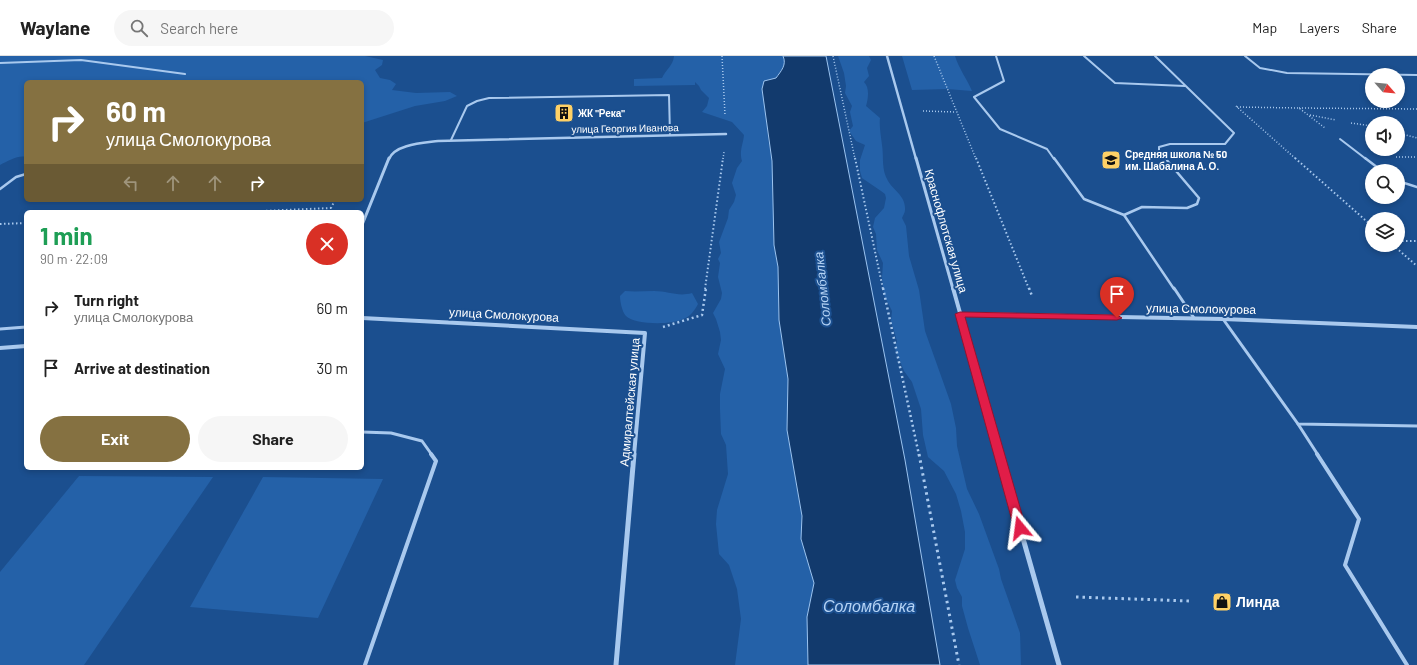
<!DOCTYPE html>
<meta charset="utf-8">
<style>
:root{--surface:#fff;--page:#f6f6f6;--text:#222;--muted:#767676;--line:#e0e0e0;--accent:#857141}
body{margin:0;font-family:Barlow,sans-serif;background:var(--page);color:var(--text);height:100vh;display:flex;flex-direction:column;font-size:15px;white-space:nowrap}
*{box-sizing:border-box;margin:0}
p{font-size:13px;color:var(--muted)}
.icon{flex:none;width:22px;height:22px;fill:none;stroke:currentColor;stroke-width:2;stroke-linecap:round;stroke-linejoin:round}
.map{position:relative;flex:1;overflow:hidden}
.drawer{position:absolute;left:24px;top:154px;width:340px;height:260px;display:flex;flex-direction:column;background:var(--surface);border-radius:6px;box-shadow:0 2px 6px #0003}
.drawer>*{flex:none}
.hud{position:absolute;left:24px;top:24px;width:340px;height:122px;border-radius:6px;box-shadow:0 2px 6px #0003;background:#857141;color:#fff;overflow:hidden}
.needle{width:26px;rotate:117deg}
.controls{position:absolute;left:1365px;top:12px;display:grid;gap:8px}
.controls a{display:grid;place-items:center;width:40px;height:40px;border-radius:50%;background:var(--surface);box-shadow:0 2px 6px #0003;font-size:20px}
.pin{position:absolute;display:grid;place-items:center;width:34px;height:34px;color:#fff;margin:-41px -17px;border-radius:50% 50% 50% 0;rotate:-45deg;box-shadow:0 0 4px #0007}
.pin .icon{rotate:45deg}
.me{position:absolute;width:44px;margin:-22px;rotate:344deg;stroke-linejoin:round;filter:drop-shadow(0 0 3px #0008)}
.turn{display:flex;align-items:center;gap:14px;height:84px;padding:0 16px;font-size:18px}
.turn .icon{width:52px;height:52px;stroke-width:2.5}
.turn b{display:block;font-size:28px;line-height:34px}
.lanes{display:flex;align-items:center;height:38px;padding:0 16px;background:#0003;justify-content:center;gap:20px;direction:ltr}
.lanes .off{opacity:.35}
.round{display:grid;place-items:center;flex:none;width:42px;height:42px;border-radius:21px;background:var(--page)}
.head{display:flex;align-items:center;justify-content:space-between;height:68px;padding:0 16px}
h1{font-size:24px;font-weight:700;line-height:30px;color:#1e9e55}
.primary-button{display:flex;gap:8px;margin-top:auto;padding:8px 16px}
.primary-button a{flex:1;height:46px;border-radius:24px;background:var(--accent);color:#fff;font-size:16px;font-weight:700;line-height:46px;text-align:center}
.primary-button a+a{background:var(--page);color:var(--text)}
ul{padding:0;list-style:none}
li{display:flex;align-items:center;gap:12px;height:60px;padding:0 16px}
li div{flex:1}
li b{display:block;font-size:15px}
li em{font-style:normal}
header{display:flex;align-items:center;gap:24px;box-sizing:border-box;height:56px;padding:0 20px;background:var(--surface);border-bottom:1px solid var(--line)}
header strong{font-size:19px}
nav{display:flex;gap:22px;margin-inline-start:auto;font-size:14px}
.search{width:280px;height:36px;background:var(--page);display:flex;align-items:center;gap:10px;box-sizing:border-box;padding:0 14px;border-radius:22px;color:var(--muted);font-size:15px}
.map>svg:first-child{display:block}
.green{fill:#2461a8}
.water{fill:#123a6d;stroke:#9cc4f0}
.lines{fill:none;stroke-linecap:round;stroke-linejoin:round}
.path-far3{stroke:#a9c9ee;stroke-width:1.5;stroke-dasharray:1 2;stroke-linecap:butt}
.path-far2{stroke:#a9c9ee;stroke-width:2;stroke-dasharray:1.5 2.5;stroke-linecap:butt}
.path-far1{stroke:#a9c9ee;stroke-width:2.5;stroke-dasharray:2 3;stroke-linecap:butt}
.path{stroke:#a9c9ee;stroke-width:3;stroke-dasharray:2.5 4;stroke-linecap:butt}
.lane-far3{stroke:#a9c9ee;stroke-width:2}
.lane-far2{stroke:#a9c9ee;stroke-width:2.5}
.lane-far1{stroke:#a9c9ee;stroke-width:3}
.lane{stroke:#a9c9ee;stroke-width:4}
.street-far3{stroke:#a9c9ee;stroke-width:2.5}
.street-far2{stroke:#a9c9ee;stroke-width:3}
.street-far1{stroke:#a9c9ee;stroke-width:4}
.street{stroke:#a9c9ee;stroke-width:5}
.route{fill:#e11d48;stroke:#92132f}
.labels{text-anchor:middle;stroke-width:4;stroke-linejoin:round;paint-order:stroke}
.far-poi-label{font-size:10px;font-weight:bold;fill:#fff;stroke:#1b4f8f;text-anchor:start}
.far-street-label{font-size:10px;fill:#fff;stroke:#1b4f8f}
.street-label{font-size:12px;fill:#fff;stroke:#1b4f8f}
.water-label{font-size:13px;font-style:italic;fill:#b5d3f5;stroke:#1b4f8f}
.near-poi-label{font-size:14px;font-weight:bold;fill:#fff;stroke:#1b4f8f;text-anchor:start}
.near-water-label{font-size:16px;font-style:italic;fill:#b5d3f5;stroke:#1b4f8f}
</style>
<header>
<strong>Waylane</strong>
<div class="search"><svg class="icon" aria-label="search" viewBox="0 0 24 24"><circle cx="10" cy="10" r="6"/><path d="M15 15l6 6"/></svg>Search here</div>
<nav><a>Map</a><a>Layers</a><a>Share</a></nav>
</header>
<div class="map">
<svg width="1417" height="609" viewBox="0 0 1417 609">
<rect width="100%" height="100%" fill="#1b4f8f"/>
<g class="green">
<path d="M0,0h365l18,4 -1,5 -7,5 5,8 10,2 6,4 -4,6 24,3 34,-1 7,4 -12,5 -30,5 -53,17v-41h-336v75c-8,-2 -18,4 -26,8z"/>
<path d="M674,0h109c4,9 -2,15 -7,22l-12,3 4,58 4,22 2,84 4,22 1,53 9,59 -1,51 15,86 -1,23 13,44 -7,34 1,48h-73l6,-46 -4,-30 -8,-24 -10,-11 -3,-30 1,-14 11,-36 -2,-29 -5,-11 -1,-25v-15l5,-25 -7,-15 3,-14 -1,-8 -4,-13 -3,-6 8,-14 1,-6 -4,-16 2,-14 -2,-4 3,-6 -2,-11 9,-24 1,-8 5,-8 2,-7 -4,-12 5,-15 5,-7c-3,-10 1,-16 2,-26l-12,-13 -30,-10 5,-6 2,-8 -8,-8 -2,-4 -4,-4v3l-61,1v-7l28,-1c4,-9 11,-12 12,-22z"/>
<path d="M838,0h31l2,4 -4,8 2,8 -5,6c6,6 4,17 2,24l14,12c-1,8 1,18 2,27 2,13 -1,24 6,36 6,10 18,15 17,29 0,3 -2,5 -3,8l4,8 3,30 10,34 6,41 26,73 5,24 1,18 10,43 12,25 20,55 2,10 19,54 1,32h-41l-12,-37 -6,-22v-9l-5,-9 -2,-8 10,-31v-17l-4,-21 -5,-17 -12,-23 -16,-14 -5,-22 -2,-26 -9,-27 -8,-11 -9,-22 2,-8 -6,-20 1,-10 -8,-16 -2,-17 1,-15 -6,-13 -1,-16 -3,-7 2,-9 9,-10 2,-10 -1,-4 -4,-3 -19,-13 -2,-7v-11l5,-15 -9,-4 -7,-10 4,-5 -3,-14 2,-6 -7,-13 1,-7 -2,-13z"/>
<path d="M902,0h53c4,13 12,23 17,35l-25,-2 -35,1z"/>
<path d="M625,235c10,1 19,0 29,0 14,0 24,6 38,2l6,11c-3,6 -8,13 -15,15 -11,6 -48,6 -57,-3 -4,-4 -6,-15 -6,-20z"/>
<path d="M79,420l134,1 -129,188h-84v-93z"/>
<path d="M263,421l120,2 -65,139 -128,-11z"/>
</g>
<path class="water" d="M783,0h43l79,404 35,205h-132l-1,-48 7,-34 -13,-44 1,-23 -15,-86 1,-51 -9,-59 -1,-53 -4,-22 -2,-84 -10,-72 2,-8 12,-3c5,-7 11,-13 7,-22z"/>
<g class="lines">
<g class="path-far3">
<path d="M722,0l3,59"/>
<path d="M833,0l22,103"/>
<path d="M934,0l42,103"/>
<path d="M1236,50l60,53"/>
<path d="M1237,51l62,1 26,20"/>
<path d="M1299,52l118,1"/>
<path d="M923,55l33,1"/>
<path d="M1310,59l26,5"/>
<path d="M1351,67l21,3"/>
<path d="M1398,77l19,5"/>
<path d="M1396,101h21"/>
<path d="M723,103l1,-7"/>
</g>
<g class="path-far2">
<path d="M855,102l28,131"/>
<path d="M976,102l53,131"/>
<path d="M1295,102l77,68"/>
<path d="M238,156l93,-4"/>
<path d="M329,156l6,-12"/>
<path d="M0,168l26,-1"/>
<path d="M1398,185h19"/>
<path d="M1393,189l24,21"/>
<path d="M705,233l18,-131"/>
</g>
<g class="path-far1">
<path d="M883,232l36,167"/>
<path d="M1029,232l3,8"/>
<path d="M663,271l39,-12 4,-27"/>
</g>
<g class="path">
<path d="M919,398l40,211"/>
<path d="M1076,541l114,4"/>
</g>
<g class="lane-far3">
<path d="M996,0l8,25 -30,16 26,32 47,20 7,10"/>
<path d="M1084,0l31,27 70,3"/>
<path d="M1155,0l79,77 -9,11h-55l-11,3v4l7,8"/>
<path d="M1245,0l15,12 27,5 130,2"/>
<path d="M0,7l81,-3 104,14"/>
<path d="M1340,83l26,20"/>
<path d="M451,84l16,-34 10,-5 12,-3 180,-3 1,40"/>
</g>
<g class="lane-far2">
<path d="M1054,102l30,41 40,16"/>
<path d="M1165,102l34,40 -2,6 -10,4 -45,-1 -18,8 50,74"/>
<path d="M1365,102l17,13"/>
<path d="M1398,125l19,6"/>
<path d="M0,133l16,-12 10,-3"/>
</g>
<g class="lane-far1">
<path d="M1174,232l20,30"/>
<path d="M1223,263l75,105 119,2"/>
<path d="M0,273l26,-2"/>
<path d="M1298,368l20,31"/>
<path d="M362,376l29,1 31,8 10,14"/>
</g>
<g class="lane">
<path d="M1317,398l42,65 -14,46 62,100"/>
<path d="M365,609l71,-204 -5,-7"/>
</g>
<g class="street-far3">
<path d="M887,0l29,103"/>
<path d="M389,103c6,-15 35,-16 49,-18l288,-7"/>
</g>
<g class="street-far2">
<path d="M916,102l37,131"/>
<path d="M362,169l27,-67"/>
</g>
<g class="street-far1">
<path d="M953,232l47,167"/>
<path d="M960,258l263,5 194,8"/>
<path d="M362,262l283,15 -11,122"/>
<path d="M0,292l26,-2"/>
</g>
<g class="street">
<path d="M999,398l60,211"/>
<path d="M616,609l18,-211"/>
</g>
</g>
<path class="route" d="M960,256l157,3 5,3 -5,2 -152,-3 61,211 -2,3 -4,1 -4,-1 -2,-3 -59,-214z"/>
<defs>
<symbol id="building-square" viewBox="-11 -11 22 22"><rect x="-9" y="-9" width="18" height="18" rx="4" fill="#ffd166" stroke="#1b4f8f"/><path d="M-4-6H4V6H1V3H-1V6H-4ZM-2.5-4.3h1.7v1.8h-1.7ZM.8-4.3h1.7v1.8H.8ZM-2.5-1h1.7V.8h-1.7ZM.8-1h1.7V.8H.8Z" fill="#111"/></symbol>
<symbol id="school-square" viewBox="-11 -11 22 22"><rect x="-9" y="-9" width="18" height="18" rx="4" fill="#ffd166" stroke="#1b4f8f"/><path d="M0-5L7-2L0 1L-7-2ZM-4 1L0 2.5L4 1V4Q0 6-4 4Z" fill="#111"/></symbol>
<symbol id="shop-square" viewBox="-11 -11 22 22"><rect x="-9" y="-9" width="18" height="18" rx="4" fill="#ffd166" stroke="#1b4f8f"/><path d="M-5-2.5h2.3a2.7 3.5 0 0 1 5.4 0H5L5.5 6h-11ZM-1.5-2.5h3a1.5 2.3 0 0 0-3 0Z" fill="#111"/></symbol>
</defs>
<g fill-rule="evenodd">
<use href="#building-square" x="553" y="46" width="22" height="22"/>
<use href="#school-square" x="1100" y="93" width="22" height="22"/>
<use href="#shop-square" x="1211" y="535" width="22" height="22"/>
</g>
<g class="labels">
<g class="far-poi-label">
<text x="578" y="61">ЖК "Река"</text>
<text x="1125" y="102">Средняя школа № 50<tspan x="1125" dy="12">им. Шабалина А. О.</tspan></text>
</g>
<g class="far-street-label">
<text transform="translate(625 72) rotate(-1)" y="4">улица Георгия Иванова</text>
</g>
<g class="street-label">
<text transform="translate(946 175) rotate(74)" y="4">Краснофлотская улица</text>
<text transform="translate(1201 253) rotate(1)" y="4">улица Смолокурова</text>
<text transform="translate(504 259) rotate(3)" y="4">улица Смолокурова</text>
<text transform="translate(630 346) rotate(-85)" y="4">Адмиралтейская улица</text>
</g>
<g class="water-label">
<text transform="translate(822 233) rotate(-96)" y="5">Соломбалка</text>
</g>
<g class="near-poi-label">
<text x="1236" y="551">Линда</text>
</g>
<g class="near-water-label">
<text x="869" y="556">Соломбалка</text>
</g>
</g>
</svg>
<div class="controls">
<a><svg class="needle" viewBox="-14 -14 28 28"><path d="M0-13l5 13h-10z" fill="#e53935"/><path d="M0 13l5-13h-10z" fill="#767676"/></svg></a>
<a><svg class="icon" aria-label="sound" viewBox="0 0 24 24"><path d="M4 9h4l5-4v14l-5-4H4zM17 9q2 3 0 6"/></svg></a>
<a><svg class="icon" aria-label="search" viewBox="0 0 24 24"><circle cx="10" cy="10" r="6"/><path d="M15 15l6 6"/></svg></a>
<a><svg class="icon" aria-label="layers" viewBox="0 0 24 24"><path d="M12 4l9 5-9 5-9-5zM3 14l9 5 9-5"/></svg></a>
</div>
<div class="pin" style="left:1117px;top:262px;background:#d93025"><svg class="icon" aria-label="arrive" viewBox="0 0 24 24"><path d="M6 21V4h12l-3 4 3 4H6"/></svg></div>
<svg class="me" style="left:1020px;top:472px" viewBox="-20 -20 40 40"><path d="M0-17L14 15 0 8-14 15z" fill="#e11d48" stroke="#fff" stroke-width="4"/></svg>
<div class="hud">
<div class="turn"><svg class="icon" aria-label="right" viewBox="0 0 24 24"><path d="M7 20v-9h11M14 6l5 5-5 5"/></svg><div><b>60 m</b>улица Смолокурова</div></div>
<div class="lanes"><svg class="icon off" aria-label="left" viewBox="0 0 24 24"><path d="M17 20v-9H6M10 6l-5 5 5 5"/></svg><svg class="icon off" aria-label="ahead" viewBox="0 0 24 24"><path d="M12 20V5M6 11l6-6 6 6"/></svg><svg class="icon off" aria-label="ahead" viewBox="0 0 24 24"><path d="M12 20V5M6 11l6-6 6 6"/></svg><svg class="icon" aria-label="right" viewBox="0 0 24 24"><path d="M7 20v-9h11M14 6l5 5-5 5"/></svg></div>
</div>
<section class="drawer">
<div class="head"><div><h1>1 min</h1><p>90 m · 22:09</p></div><a class="round" style="background:#d93025;color:#fff"><svg class="icon" aria-label="close" viewBox="0 0 24 24"><path d="M6 6l12 12M18 6L6 18"/></svg></a></div>
<ul>
<li><svg class="icon" aria-label="right" viewBox="0 0 24 24"><path d="M7 20v-9h11M14 6l5 5-5 5"/></svg><div><b>Turn right</b><p>улица Смолокурова</p></div><em>60 m</em></li>
<li><svg class="icon" aria-label="arrive" viewBox="0 0 24 24"><path d="M6 21V4h12l-3 4 3 4H6"/></svg><div><b>Arrive at destination</b></div><em>30 m</em></li>
</ul>
<div class="primary-button"><a>Exit</a><a>Share</a></div>
</section>
</div>
